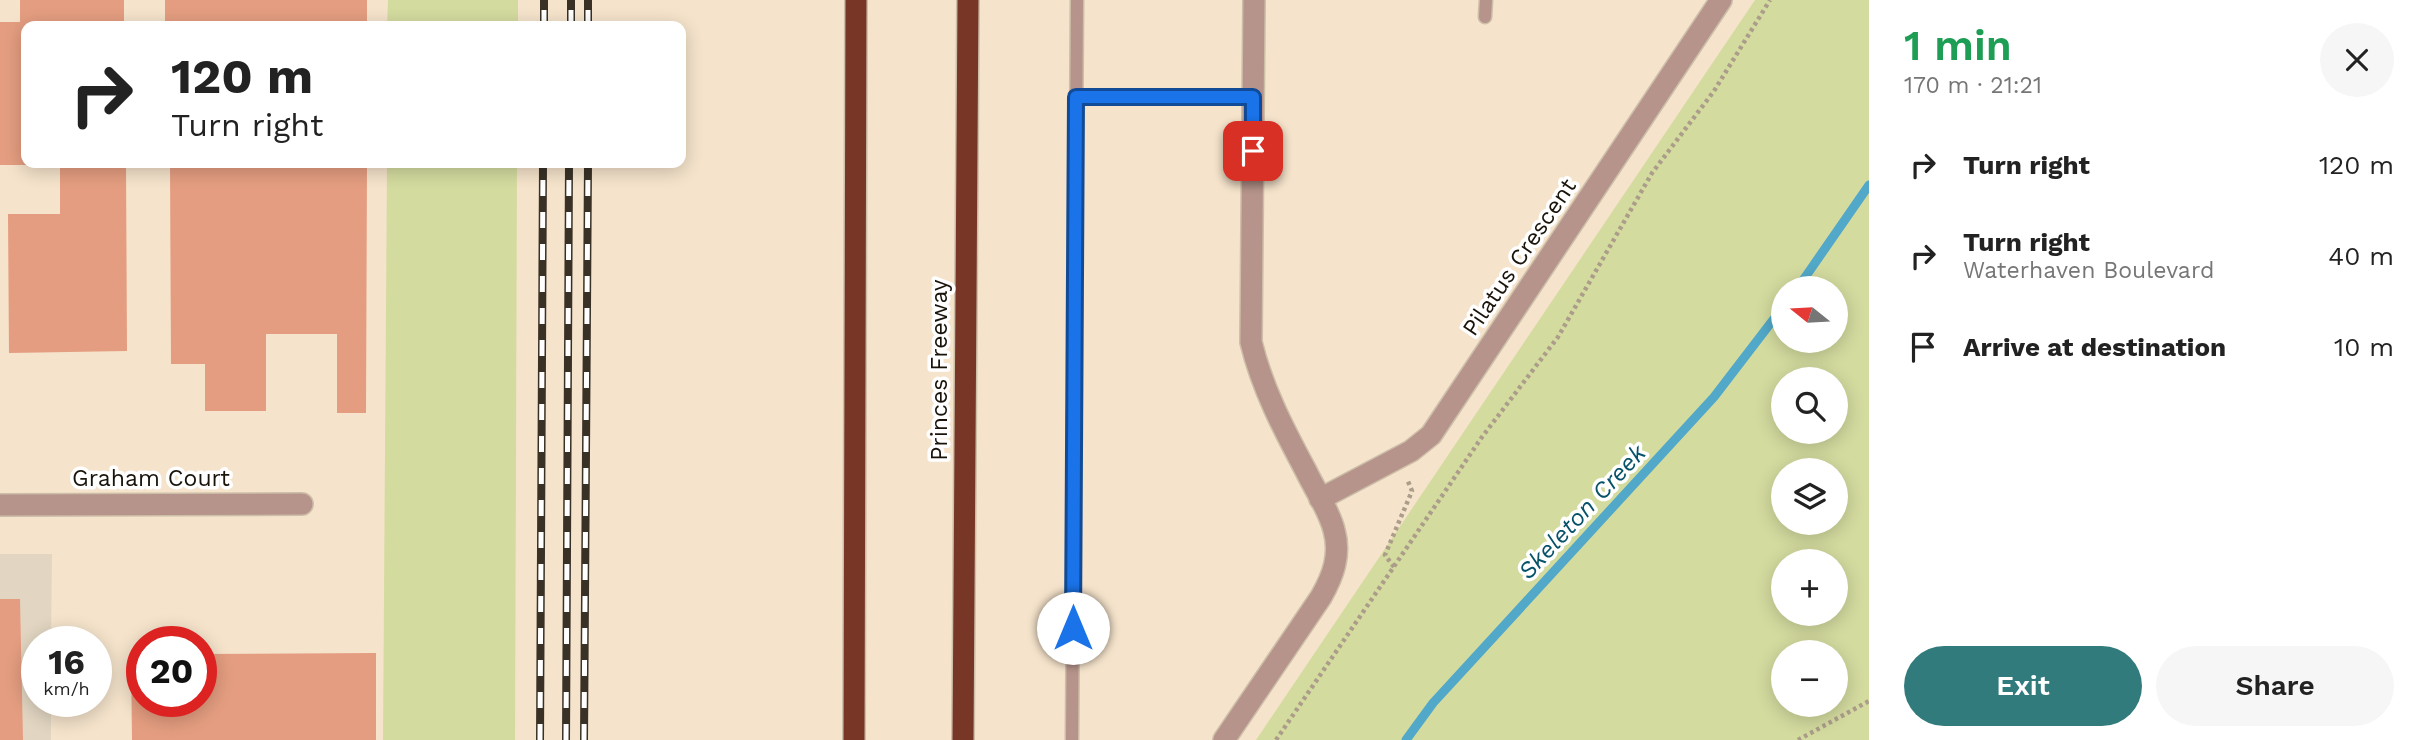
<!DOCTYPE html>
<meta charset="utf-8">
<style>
:root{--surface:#fff;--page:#f6f6f6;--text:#222;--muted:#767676;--accent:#327b7d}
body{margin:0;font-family:"Work Sans",sans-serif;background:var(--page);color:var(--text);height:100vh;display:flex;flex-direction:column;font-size:26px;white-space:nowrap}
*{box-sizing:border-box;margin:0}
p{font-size:23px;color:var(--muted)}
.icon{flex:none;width:38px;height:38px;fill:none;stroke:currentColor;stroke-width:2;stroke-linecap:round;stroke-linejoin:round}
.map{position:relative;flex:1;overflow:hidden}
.drawer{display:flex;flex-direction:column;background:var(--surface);width:560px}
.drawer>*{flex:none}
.banner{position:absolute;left:21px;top:21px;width:665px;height:147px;border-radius:14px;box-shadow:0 4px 18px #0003;background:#fff;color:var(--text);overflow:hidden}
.needle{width:46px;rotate:288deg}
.buttons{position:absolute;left:1771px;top:276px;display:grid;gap:14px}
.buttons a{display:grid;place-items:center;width:77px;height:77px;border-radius:50%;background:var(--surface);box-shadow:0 4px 18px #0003;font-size:35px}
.speed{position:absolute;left:21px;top:626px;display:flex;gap:14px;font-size:35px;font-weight:700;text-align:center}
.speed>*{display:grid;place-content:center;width:91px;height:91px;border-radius:50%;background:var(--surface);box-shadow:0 4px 18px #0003;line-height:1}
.speed small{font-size:18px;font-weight:400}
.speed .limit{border:10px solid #d22;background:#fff;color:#111}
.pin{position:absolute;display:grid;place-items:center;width:60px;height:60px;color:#fff;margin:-30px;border-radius:14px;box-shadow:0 4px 10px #0006}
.me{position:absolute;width:77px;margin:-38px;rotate:0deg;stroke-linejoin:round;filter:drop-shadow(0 0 5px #0008)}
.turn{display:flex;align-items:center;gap:24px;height:147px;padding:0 35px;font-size:32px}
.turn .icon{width:91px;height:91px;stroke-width:2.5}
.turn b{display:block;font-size:49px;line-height:60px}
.round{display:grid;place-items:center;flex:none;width:74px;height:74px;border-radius:37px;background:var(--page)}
.summary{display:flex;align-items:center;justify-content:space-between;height:119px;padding:0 35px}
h1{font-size:42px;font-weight:600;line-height:52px;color:#1e9e55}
.button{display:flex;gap:14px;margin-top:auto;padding:14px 35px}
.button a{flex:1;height:80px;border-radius:42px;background:var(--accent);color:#fff;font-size:28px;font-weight:600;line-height:80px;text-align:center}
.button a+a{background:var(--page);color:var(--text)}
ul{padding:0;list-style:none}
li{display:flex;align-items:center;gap:21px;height:91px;padding:0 35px}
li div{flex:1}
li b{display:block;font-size:26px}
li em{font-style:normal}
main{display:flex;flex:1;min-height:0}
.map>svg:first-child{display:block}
.commercial{fill:#e2d6c2}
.green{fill:#d4db9f;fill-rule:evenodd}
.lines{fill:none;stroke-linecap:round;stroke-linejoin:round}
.stream{stroke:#52a8c8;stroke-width:9}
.building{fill:#e49d80}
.lane-casing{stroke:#cdbea8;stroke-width:15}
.street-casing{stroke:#cdbea8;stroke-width:24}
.highway-casing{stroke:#cdbea8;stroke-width:24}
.path{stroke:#ab9d8a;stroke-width:4.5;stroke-dasharray:3.5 3.5;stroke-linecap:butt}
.lane{stroke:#b6948b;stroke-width:12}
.street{stroke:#b6948b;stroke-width:21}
.highway{stroke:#773626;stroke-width:21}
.rail-casing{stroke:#393126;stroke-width:8}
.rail{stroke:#fff;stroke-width:5;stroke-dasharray:16;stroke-linecap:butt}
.route-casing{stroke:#114b97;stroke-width:18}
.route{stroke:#1a73e8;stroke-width:12}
.labels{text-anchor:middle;stroke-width:7;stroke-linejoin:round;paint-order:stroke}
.street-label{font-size:23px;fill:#19130a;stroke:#fff}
.water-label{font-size:24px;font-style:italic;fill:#075269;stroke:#fff}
</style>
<main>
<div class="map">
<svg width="1869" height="740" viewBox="0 0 1869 740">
<rect width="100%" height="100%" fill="#f5e3cb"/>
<path class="commercial" d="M0,554h52l-1,88h-14v60h14v38h-51z"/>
<g class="green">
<path d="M388,0h130v26h-131z"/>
<path d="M1755,0h114v740h-613zM1783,289h53v52h-53zM1783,380h53v52h-53zM1783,471h53v52h-53zM1783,562h53v52h-53zM1783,653h53v52h-53z"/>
<path d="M387,163h130l-2,577h-132z"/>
</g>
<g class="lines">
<g class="stream">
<path d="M1797,289l72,-104"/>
<path d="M1406,740l27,-37 281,-306 69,-90"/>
</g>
</g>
<g class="building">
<path d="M20,0h104v26h-98v139h-26v-143h20z"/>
<rect x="165" y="0" width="202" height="26"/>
<path d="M60,163h66l1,188 -118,2 -1,-139h52z"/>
<path d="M170,163h197l-1,250h-29v-79h-71v77h-61v-47h-34z"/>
<path d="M0,599h20l3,141h-23z"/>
<path d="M376,653v87h-244l-1,-85h11v47h59v-48z"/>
</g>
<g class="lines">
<defs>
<g id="lane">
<path d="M1485,17l1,-17"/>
<path d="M1076,97h177"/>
<path d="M1072,740l5,-740"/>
</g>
<g id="street">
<path d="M1320,499l91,-48 20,-16 290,-435"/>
<path d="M0,505l302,-1"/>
<path d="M1224,740l97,-143c12,-21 20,-42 13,-67 -5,-20 -19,-40 -28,-59 -22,-41 -44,-83 -55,-129l3,-342"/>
</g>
<g id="highway">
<path d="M854,740l2,-740"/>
<path d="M963,740l5,-740"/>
</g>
</defs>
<use href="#lane" class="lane-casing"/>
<use href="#street" class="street-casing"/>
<use href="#highway" class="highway-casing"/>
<g class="path">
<path d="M1394,567l-9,-12 27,-64 -5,-12"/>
<path d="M1276,740l206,-303 76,-100 94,-164 62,-82 56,-91"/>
<path d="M1798,740l71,-39"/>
</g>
<use href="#lane" class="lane"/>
<use href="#street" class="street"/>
<use href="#highway" class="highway"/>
<defs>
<g id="rail">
<path d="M544,26v-26"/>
<path d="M571,26v-26"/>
<path d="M588,26v-26"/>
<path d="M540,740l3,-577"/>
<path d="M566,740l3,-577"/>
<path d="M584,740l4,-577"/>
</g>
</defs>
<use href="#rail" class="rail-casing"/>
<use href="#rail" class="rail"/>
</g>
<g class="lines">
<defs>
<path id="route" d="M1073,628l3,-531h177v54"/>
</defs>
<use href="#route" class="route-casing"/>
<use href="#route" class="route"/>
</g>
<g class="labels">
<g class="street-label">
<text transform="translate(1519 257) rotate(-56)" y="8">Pilatus Crescent</text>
<text transform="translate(939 370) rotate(-90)" y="8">Princes Freeway</text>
<text x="151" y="486">Graham Court</text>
</g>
<g class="water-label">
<text transform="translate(1582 512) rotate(-47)" y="8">Skeleton Creek</text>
</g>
</g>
</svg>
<div class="buttons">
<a><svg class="needle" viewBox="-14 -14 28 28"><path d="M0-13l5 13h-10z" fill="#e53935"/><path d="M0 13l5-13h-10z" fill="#767676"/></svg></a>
<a><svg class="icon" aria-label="search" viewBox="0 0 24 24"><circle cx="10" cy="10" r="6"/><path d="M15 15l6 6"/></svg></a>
<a><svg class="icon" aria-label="layers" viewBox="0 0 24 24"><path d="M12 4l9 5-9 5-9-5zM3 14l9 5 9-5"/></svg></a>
<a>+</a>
<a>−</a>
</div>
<div class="speed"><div>16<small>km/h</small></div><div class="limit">20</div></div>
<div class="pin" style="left:1253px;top:151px;background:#d93025"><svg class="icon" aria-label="arrive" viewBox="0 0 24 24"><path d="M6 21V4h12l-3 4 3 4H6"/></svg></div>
<svg class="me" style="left:1073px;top:628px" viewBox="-20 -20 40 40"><circle r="19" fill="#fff"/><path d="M0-13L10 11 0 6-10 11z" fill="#1a73e8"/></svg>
<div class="banner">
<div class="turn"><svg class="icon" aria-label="right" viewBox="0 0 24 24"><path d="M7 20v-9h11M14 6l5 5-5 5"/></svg><div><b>120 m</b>Turn right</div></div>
</div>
</div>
<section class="drawer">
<div class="summary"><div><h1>1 min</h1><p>170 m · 21:21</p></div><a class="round"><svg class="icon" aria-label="close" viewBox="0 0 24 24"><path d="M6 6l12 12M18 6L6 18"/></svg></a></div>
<ul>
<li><svg class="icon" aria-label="right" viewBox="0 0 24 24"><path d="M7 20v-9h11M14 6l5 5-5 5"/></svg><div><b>Turn right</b></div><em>120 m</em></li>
<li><svg class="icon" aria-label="right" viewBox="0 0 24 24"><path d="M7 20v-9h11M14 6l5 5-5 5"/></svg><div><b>Turn right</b><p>Waterhaven Boulevard</p></div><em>40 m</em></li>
<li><svg class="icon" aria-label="arrive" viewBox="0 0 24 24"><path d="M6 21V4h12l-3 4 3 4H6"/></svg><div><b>Arrive at destination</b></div><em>10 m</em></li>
</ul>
<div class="button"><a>Exit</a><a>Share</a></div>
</section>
</main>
